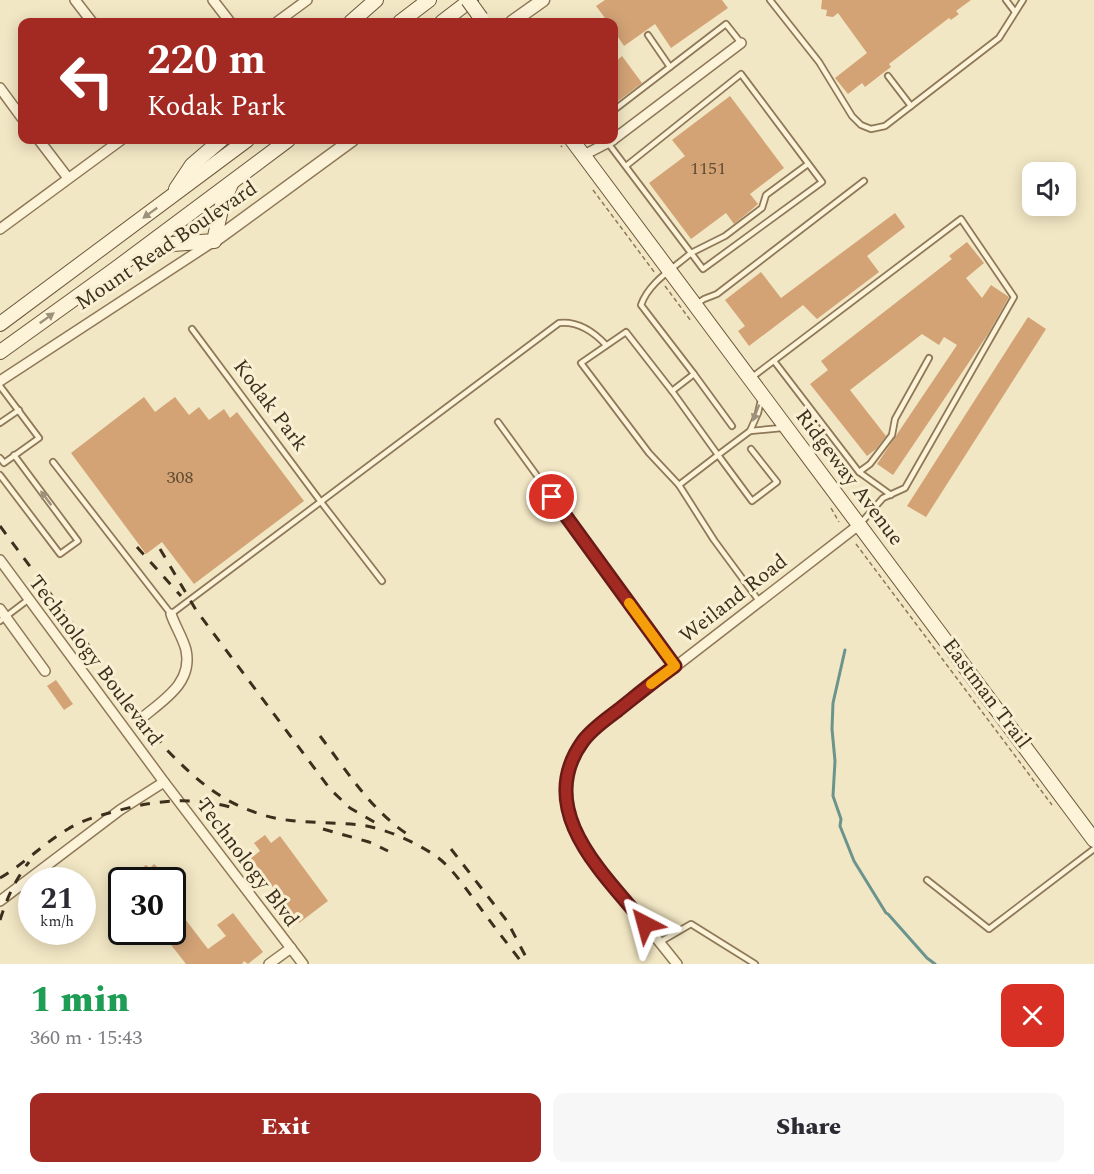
<!DOCTYPE html>
<meta charset="utf-8">
<style>
:root{--surface:#fff;--page:#f7f7f7;--text:#2b2b33;--muted:#7c7c81;--accent:#a32a23}
body{margin:0;font-family:Spectral,serif;background:var(--page);color:var(--text);height:100vh;display:flex;flex-direction:column;font-size:22px;white-space:nowrap}
*{box-sizing:border-box;margin:0}
p{font-size:20px;color:var(--muted)}
.icon{flex:none;width:33px;height:33px;fill:none;stroke:currentColor;stroke-width:2;stroke-linecap:round;stroke-linejoin:round}
.map{position:relative;height:964px;overflow:hidden}
.panel{display:flex;flex-direction:column;background:var(--surface);flex:1}
.panel>*{flex:none}
.banner{position:absolute;left:18px;top:18px;width:600px;height:126px;border-radius:12px;box-shadow:0 3px 15px #0003;background:#a32a23;color:#fff;overflow:hidden}
.tools{position:absolute;left:1022px;top:162px;display:grid;gap:12px}
.tools a{display:grid;place-items:center;width:54px;height:54px;border-radius:12px;background:var(--surface);box-shadow:0 3px 15px #0003;font-size:30px}
.speed{position:absolute;left:18px;top:867px;display:flex;gap:12px;font-size:30px;font-weight:700;text-align:center}
.speed>*{display:grid;place-content:center;width:78px;height:78px;border-radius:50%;background:var(--surface);box-shadow:0 3px 15px #0003;line-height:1}
.speed small{font-size:15px;font-weight:400}
.speed .limit{border:3px solid #111;border-radius:9px;background:#fff;color:#111}
.pin{position:absolute;display:grid;place-items:center;width:51px;height:51px;color:#fff;margin:-26px;border:3px solid #fff;border-radius:50%;box-shadow:0 2px 6px #0007}
.me{position:absolute;width:66px;margin:-33px;rotate:321deg;stroke-linejoin:round;filter:drop-shadow(0 0 4px #0008)}
.turn{display:flex;align-items:center;gap:21px;height:126px;padding:0 30px;font-size:27px}
.turn .icon{width:78px;height:78px;stroke-width:2.5}
.turn b{display:block;font-size:42px;line-height:51px}
.round{display:grid;place-items:center;flex:none;width:63px;height:63px;border-radius:12px;background:var(--page)}
.overview{display:flex;align-items:center;justify-content:space-between;height:102px;padding:0 30px}
h1{font-size:36px;font-weight:800;line-height:45px;color:#1e9e55}
.primary-button{display:flex;gap:12px;margin-top:auto;padding:12px 30px}
.primary-button a{flex:1;height:69px;border-radius:12px;background:var(--accent);color:#fff;font-size:24px;font-weight:800;line-height:69px;text-align:center}
.primary-button a+a{background:var(--page);color:var(--text)}
.map>svg:first-child{display:block}
.lines{fill:none;stroke-linecap:round;stroke-linejoin:round}
.stream{stroke:#6b948d;stroke-width:3}
.building{fill:#d3a376}
.service-casing{stroke:#8e7858;stroke-width:8}
.minor-casing{stroke:#8e7858;stroke-width:12}
.tertiary-casing{stroke:#8e7858;stroke-width:15}
.secondary-casing{stroke:#70593b;stroke-width:16}
.path{stroke:#8e7858;stroke-width:1.5;stroke-dasharray:4.5 3;stroke-linecap:butt}
.service{stroke:#fcf3d8;stroke-width:4.5}
.minor{stroke:#fcf3d8;stroke-width:9}
.tertiary{stroke:#fcf3d8;stroke-width:12}
.secondary{stroke:#fcf3d8;stroke-width:14}
.rail{stroke:#3d2f1d;stroke-width:3;stroke-dasharray:10 10;stroke-linecap:butt}
.secondary-bridge-casing{stroke:#70593b;stroke-width:16;stroke-linecap:butt}
.secondary-bridge{stroke:#fcf3d8;stroke-width:14}
.oneway{fill:#9c917a}
.route-casing{stroke:#6a1b17;stroke-width:15}
.route{stroke:#a32a23;stroke-width:10}
.slow{stroke:#f59e0b;stroke-width:10}
.labels{text-anchor:middle;stroke-width:6;stroke-linejoin:round;paint-order:stroke}
.number-label{font-size:18px;fill:#624c33}
.street-label{font-size:21px;fill:#3d2f1d;stroke:#f9f0d4}
</style>
<div class="map">
<svg width="1094" height="964" viewBox="0 0 1094 964">
<rect width="100%" height="100%" fill="#f2e7c4"/>
<g class="lines">
<path class="stream" d="M845,650l-12,53 -1,26 3,32 -2,35 8,23 -1,7 14,35 32,52 2,1 39,44 8,6"/>
</g>
<g class="building">
<path d="M605,0h117l6,8 -57,40 -16,-24 -31,22 -10,-15v-9h-6l-12,-16z"/>
<path d="M822,0h149l-15,11 3,3 -8,6 -2,-2 -60,46 2,3 -8,6 -18,14 -3,-4 -14,11 -13,-16 32,-25 -29,-40 -5,4 -7,-1 1,-6 -6,-1z"/>
<path d="M622,56l20,27 -28,21v-41z"/>
<path d="M730,96l54,72 -34,26 8,10 -8,7 -16,13 -8,-11 -35,26 -42,-56 36,-27 -13,-16z"/>
<path d="M895,213l10,14 -38,29 12,16 -62,47 -14,-14 -54,41 -11,-15 7,-5 -20,-26 36,-28 20,26z"/>
<path d="M967,242l17,21 -18,15 16,20 9,-13 18,12 -21,37 -95,141 -16,-11 80,-119 -13,-8 -5,8 -17,-11 -72,56 36,46 -10,13 -9,7 -57,-72 18,-14 -7,-9 131,-102 -3,-3z"/>
<path d="M1028,317l18,12 -120,188 -19,-11z"/>
<path d="M144,397l11,15 20,-15 14,18 10,-8 10,13 15,-11 6,9 7,-6 67,89 -110,83 -32,-42 -16,12 -75,-101z"/>
<path d="M56,680l17,24 -9,6 -17,-24z"/>
<path d="M265,835l6,8 9,-7 48,65 -29,22 -48,-65 9,-7 -6,-8z"/>
<path d="M154,864l12,11 -3,5h-32l5,-8 10,-7 4,3z"/>
<path d="M172,902l36,47 18,-13 -9,-11 16,-12 30,39 -15,12 -4,-3 -2,3h-56l-25,-32h11z"/>
</g>
<g class="lines">
<defs>
<g id="service">
<path d="M770,0l49,62 33,54 9,9 10,4 14,-3 114,-88 24,-38"/>
<path d="M1006,0l9,12"/>
<path d="M648,35l22,32"/>
<path d="M888,76l23,30"/>
<path d="M614,110l112,-86 15,19"/>
<path d="M608,143l83,110c-17,15 -42,29 -50,52l53,69 -22,17 46,64 32,-24 32,-3"/>
<path d="M626,166l115,-92 81,108 -119,87 -12,-16 34,-17 37,-28 4,-13 42,-31"/>
<path d="M698,303l6,-4 13,-5 147,-113"/>
<path d="M192,329l129,173 61,79"/>
<path d="M774,361l85,111 32,23"/>
<path d="M694,374l38,52"/>
<path d="M751,378l210,-159 53,78 -109,191 -22,10 -23,26"/>
<path d="M0,386l39,52 -35,25 -4,-5"/>
<path d="M672,391l-46,-59 -45,31 68,90 30,32"/>
<path d="M498,422l177,244"/>
<path d="M0,423l19,-13"/>
<path d="M750,431l8,-18 3,-13"/>
<path d="M751,449l26,33 -25,19 -34,-46 -39,30 35,55 45,61"/>
<path d="M53,462l118,152 388,-291c19,-2 35,9 47,22"/>
<path d="M859,472l11,-8 22,-29 3,-16 34,-61"/>
<path d="M0,475l60,79 18,-13 -64,-86"/>
<path d="M0,621l29,-22"/>
<path d="M927,880l62,49 105,-80"/>
<path d="M660,942l31,-18 64,40"/>
</g>
<g id="minor">
<path d="M75,0l17,22"/>
<path d="M213,0l17,22"/>
<path d="M277,22l30,-22"/>
<path d="M0,88l22,30"/>
<path d="M614,139l127,-96"/>
<path d="M39,140l29,38"/>
<path d="M584,155l29,-15"/>
<path d="M0,229l121,-89"/>
<path d="M0,381l211,-138"/>
<path d="M0,560l164,222 139,182"/>
<path d="M0,609l45,62"/>
<path d="M143,717c22,-18 50,-35 43,-67 -3,-12 -11,-24 -15,-36"/>
<path d="M0,901l120,-91 44,-28"/>
<path d="M269,964l22,-16"/>
<path d="M677,964c-19,-24 -39,-48 -58,-72 -45,-54 -82,-102 -23,-164l264,-204"/>
</g>
<g id="tertiary">
<path d="M512,22l31,-22"/>
<path d="M214,241l138,-101"/>
</g>
<g id="secondary">
<path d="M351,22l25,-22"/>
<path d="M400,22l29,-22"/>
<path d="M442,22l29,-22"/>
<path d="M572,140l522,700"/>
<path d="M176,189l16,-24 29,-25"/>
<path d="M145,254l28,-10 41,-3 8,-36 9,-21"/>
<path d="M0,324l247,-184"/>
<path d="M0,352l114,-82 174,-130"/>
</g>
</defs>
<use href="#service" class="service-casing"/>
<use href="#minor" class="minor-casing"/>
<use href="#tertiary" class="tertiary-casing"/>
<use href="#secondary" class="secondary-casing"/>
<g class="path">
<path d="M556,140l6,7"/>
<path d="M593,190l62,83"/>
<path d="M665,286l26,35"/>
<path d="M831,508l8,14"/>
<path d="M856,544l196,261"/>
</g>
<use href="#service" class="service"/>
<use href="#minor" class="minor"/>
<use href="#tertiary" class="tertiary"/>
<use href="#secondary" class="secondary"/>
<g class="rail">
<path d="M0,526l165,222c28,29 53,52 92,65 33,12 70,8 104,12 26,4 51,16 72,29 18,12 30,31 43,48 15,21 31,41 47,62"/>
<path d="M137,547l44,49"/>
<path d="M160,549l36,61 134,179 20,19 31,18"/>
<path d="M320,736c27,35 50,73 87,98"/>
<path d="M323,829l46,13 19,9"/>
<path d="M451,849l56,72 20,38"/>
<path d="M0,878c24,-14 44,-35 68,-49 16,-10 34,-14 52,-19 38,-10 72,-13 110,-3"/>
<path d="M0,920c7,-22 15,-40 29,-58"/>
</g>
<defs>
<path id="secondary-bridge" d="M468,0l13,18"/>
</defs>
<use href="#secondary-bridge" class="secondary-bridge-casing"/>
<use href="#secondary-bridge" class="secondary-bridge"/>
</g>
<defs><path id="oneway-solid" d="M-6-.8H1V-3.2L6.5 0L1 3.2V.8H-6Z" transform="scale(1.5)"/></defs>
<g class="oneway">
<use href="#oneway-solid" transform="translate(150 213) rotate(144)"/>
<use href="#oneway-solid" transform="translate(47 318) rotate(-36)"/>
<use href="#oneway-solid" transform="translate(756 413) rotate(111)"/>
<use href="#oneway-solid" transform="translate(46 498) rotate(-127)"/>
</g>
<g class="lines">
<defs>
<path id="route" d="M552,497l123,169c-20,14 -39,30 -58,45 -12,9 -25,18 -34,30 -50,69 21,133 62,183"/>
</defs>
<use href="#route" class="route-casing"/>
<use href="#route" class="route"/>
<path class="slow" d="M629,603l46,63 -24,18"/>
</g>
<g class="labels">
<g class="number-label">
<text x="708" y="174">1151</text>
<text x="180" y="483">308</text>
</g>
<g class="street-label">
<text transform="translate(166 245) rotate(-34)" y="7">Mount Read Boulevard</text>
<text transform="translate(271 405) rotate(53)" y="7">Kodak Park</text>
<text transform="translate(850 477) rotate(53)" y="7">Ridgeway Avenue</text>
<text transform="translate(733 598) rotate(-38)" y="7">Weiland Road</text>
<text transform="translate(96 660) rotate(53)" y="7">Technology Boulevard</text>
<text transform="translate(987 693) rotate(53)" y="7">Eastman Trail</text>
<text transform="translate(248 862) rotate(53)" y="7">Technology Blvd</text>
</g>
</g>
</svg>
<div class="tools">
<a><svg class="icon" aria-label="sound" viewBox="0 0 24 24"><path d="M4 9h4l5-4v14l-5-4H4zM17 9q2 3 0 6"/></svg></a>
</div>
<div class="speed"><div>21<small>km/h</small></div><div class="limit">30</div></div>
<div class="pin" style="left:552px;top:497px;background:#d93025"><svg class="icon" aria-label="arrive" viewBox="0 0 24 24"><path d="M6 21V4h12l-3 4 3 4H6"/></svg></div>
<svg class="me" style="left:645px;top:924px" viewBox="-20 -20 40 40"><path d="M0-17L14 15 0 8-14 15z" fill="#a32a23" stroke="#fff" stroke-width="4"/></svg>
<div class="banner">
<div class="turn"><svg class="icon" aria-label="left" viewBox="0 0 24 24"><path d="M17 20v-9H6M10 6l-5 5 5 5"/></svg><div><b>220 m</b>Kodak Park</div></div>
</div>
</div>
<section class="panel">
<div class="overview"><div><h1>1 min</h1><p>360 m · 15:43</p></div><a class="round" style="background:#d93025;color:#fff"><svg class="icon" aria-label="close" viewBox="0 0 24 24"><path d="M6 6l12 12M18 6L6 18"/></svg></a></div>
<div class="primary-button"><a>Exit</a><a>Share</a></div>
</section>
